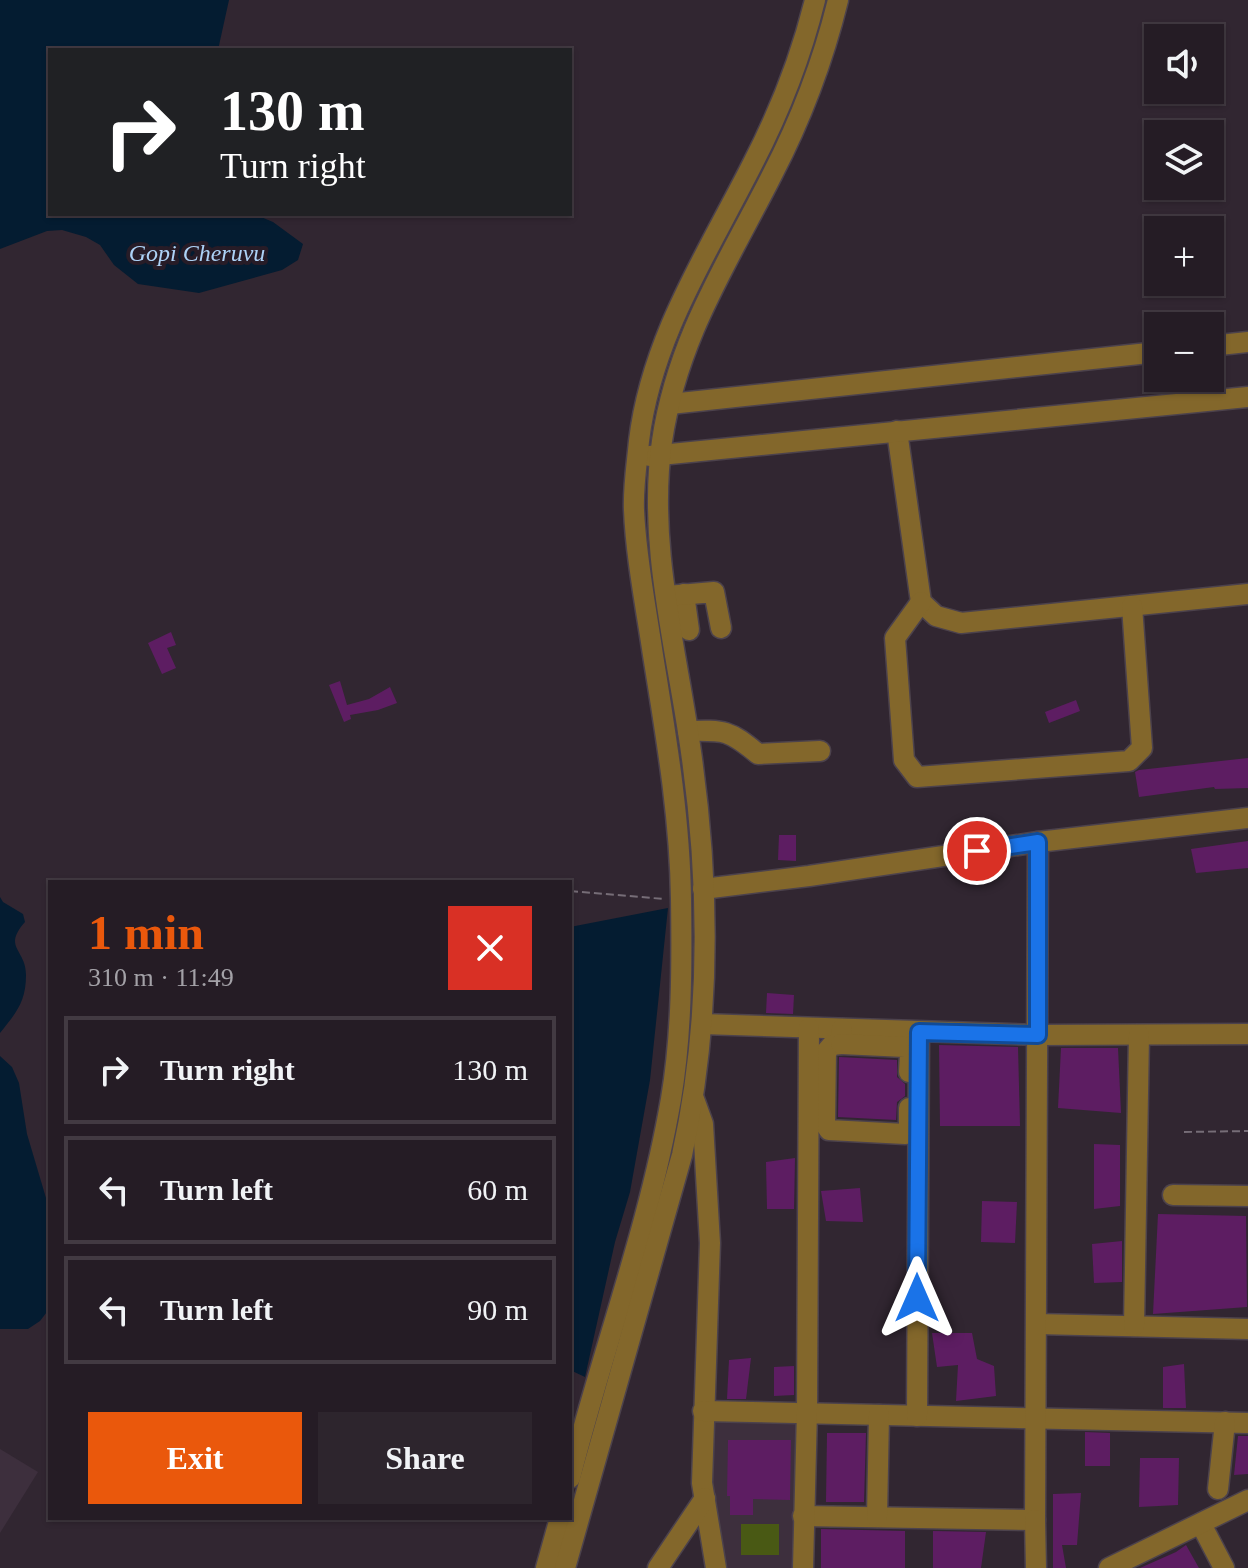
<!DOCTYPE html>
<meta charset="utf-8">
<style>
:root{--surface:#251c25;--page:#2d252d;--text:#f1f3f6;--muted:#a3a1a7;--line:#423a42;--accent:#ea580c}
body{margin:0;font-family:Georgia,serif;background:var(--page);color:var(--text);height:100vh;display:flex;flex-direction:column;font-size:30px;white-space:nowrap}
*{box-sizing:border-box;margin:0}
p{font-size:26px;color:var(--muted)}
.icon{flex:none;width:44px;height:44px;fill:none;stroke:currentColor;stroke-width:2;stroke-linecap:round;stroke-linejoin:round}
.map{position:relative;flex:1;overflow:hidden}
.drawer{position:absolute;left:48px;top:880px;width:524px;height:640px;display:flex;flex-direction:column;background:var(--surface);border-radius:0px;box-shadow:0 2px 6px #0004,0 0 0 2px var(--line)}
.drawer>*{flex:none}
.banner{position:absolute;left:48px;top:48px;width:524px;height:168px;border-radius:0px;box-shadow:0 2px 6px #0004,0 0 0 2px var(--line);background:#202124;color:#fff;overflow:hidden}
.buttons{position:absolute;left:1144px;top:24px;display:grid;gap:16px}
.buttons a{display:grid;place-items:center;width:80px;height:80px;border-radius:0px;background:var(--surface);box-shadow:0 2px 6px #0004,0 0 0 2px var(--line);font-size:40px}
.pin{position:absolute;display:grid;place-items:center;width:68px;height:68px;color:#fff;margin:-34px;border:4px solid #fff;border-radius:50%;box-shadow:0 2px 8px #0007}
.me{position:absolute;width:88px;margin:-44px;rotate:0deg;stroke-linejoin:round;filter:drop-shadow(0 0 6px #0008)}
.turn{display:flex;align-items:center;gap:28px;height:168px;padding:0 40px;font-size:36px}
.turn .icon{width:104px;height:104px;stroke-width:2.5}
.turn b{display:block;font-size:56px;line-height:68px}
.round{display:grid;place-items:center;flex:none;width:84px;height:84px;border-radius:0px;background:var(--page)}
.head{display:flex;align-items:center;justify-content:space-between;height:136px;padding:0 40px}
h1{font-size:48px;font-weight:700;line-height:60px;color:var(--accent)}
.cta{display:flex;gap:16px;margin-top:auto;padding:16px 40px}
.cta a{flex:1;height:92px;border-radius:0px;background:var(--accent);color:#fff;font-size:32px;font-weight:700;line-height:92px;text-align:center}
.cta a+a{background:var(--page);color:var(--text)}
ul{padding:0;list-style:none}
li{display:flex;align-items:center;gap:24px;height:108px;margin:0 16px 12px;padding:0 24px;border:4px solid var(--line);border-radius:0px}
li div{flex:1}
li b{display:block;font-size:30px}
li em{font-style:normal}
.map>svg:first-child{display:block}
.education{fill:#3d2f3d}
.green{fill:#495914}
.water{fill:#041c31}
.building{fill:#5d1d62}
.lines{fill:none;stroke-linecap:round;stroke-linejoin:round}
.minor-casing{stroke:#4c424c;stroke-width:23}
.path{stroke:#766d77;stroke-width:2;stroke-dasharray:8 4;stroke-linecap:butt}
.minor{stroke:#83672b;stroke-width:20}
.route-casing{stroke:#114b97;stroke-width:20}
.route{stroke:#1a73e8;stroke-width:14}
.labels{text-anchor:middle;stroke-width:8;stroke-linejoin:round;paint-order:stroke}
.water-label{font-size:24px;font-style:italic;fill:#add2f6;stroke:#271c27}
</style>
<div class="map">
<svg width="1248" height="1568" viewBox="0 0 1248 1568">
<rect width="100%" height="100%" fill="#312631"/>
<g class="education">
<path d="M703,1411h104l-4,157h-87z"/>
<path d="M0,1449l38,23 -38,61z"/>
</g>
<rect class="green" x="741" y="1524" width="38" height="31"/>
<g class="water">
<path d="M0,0h229l-11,50h-168v164h204l19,8 30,22 -5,16 -16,10 -83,23 -61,-9 -24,-19 -14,-20 -14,-8 -24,-7 -15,1 -47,18z"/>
<path d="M0,897l3,5 20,12 2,8c-23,26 1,27 1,53 0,27 -10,38 -26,58z"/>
<path d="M668,908l-18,172 -20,112 -15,50 -30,135 -15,-7v-443z"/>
<path d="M0,1056l12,11 7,16 8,51 19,64 4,41v69l-10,13 -12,8h-28z"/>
</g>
<g class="building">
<path d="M171,632l5,13 -9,3 9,20 -14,6 -14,-31z"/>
<path d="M340,681l7,24 22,-6 21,-12 7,16 -19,7 -28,5 1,4 -7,3 -15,-37z"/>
<path d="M1076,700l4,11 -31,12 -4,-11z"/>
<path d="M1248,758v30l-33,1 -1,-2 -75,10 -4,-25 4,-2z"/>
<path d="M779,835h17v26l-18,-1z"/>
<path d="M1248,841v27l-52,5 -5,-24z"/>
<path d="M767,993l27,2 -1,19 -27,-1z"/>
<path d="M939,1045l79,2 2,79h-80z"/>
<path d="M1061,1048h57l3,65 -63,-5z"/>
<path d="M839,1057l58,3v17l8,7v12l-8,6 -1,18 -58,-3z"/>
<path d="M1094,1144l26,1v61l-26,3z"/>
<path d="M795,1158l-1,51h-27l-1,-47z"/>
<path d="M860,1188l3,34 -37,-1 -5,-30z"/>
<path d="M982,1201l35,1 -2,41 -34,-1z"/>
<path d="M1158,1214l88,2 1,91 -94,7z"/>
<path d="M1122,1241v41l-28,1 -2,-39z"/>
<path d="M932,1333h40l5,26 17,7 2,30 -40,5 2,-36 -21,2z"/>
<path d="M751,1358l-5,41h-19l2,-39z"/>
<path d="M1184,1364l2,44h-23v-41z"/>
<path d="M794,1366v29l-20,1v-29z"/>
<path d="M1085,1432l25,1v33h-25z"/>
<path d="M827,1433h39l-2,69h-38z"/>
<path d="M1238,1436h10v38l-14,1z"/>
<path d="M728,1440h63l-1,60 -37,-1v16h-23v-19h-3z"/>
<path d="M1140,1458h39l-1,47 -39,2z"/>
<path d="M1081,1493l-4,52h-15l4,23h-13v-74z"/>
<path d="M821,1529l84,2v37h-84z"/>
<path d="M933,1531l53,1 -5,36h-48z"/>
<path d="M1186,1545l13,23h-59l36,-16z"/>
</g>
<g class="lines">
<defs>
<g id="minor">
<path d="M1210,346l38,-4"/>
<path d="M670,404l488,-52"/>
<path d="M897,431l24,171 15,14 25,7 287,-29"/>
<path d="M650,456l598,-59"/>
<path d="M684,594l5,36"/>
<path d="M667,596l47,-4 7,36"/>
<path d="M921,602l-26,36 9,122 13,17 212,-16 13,-13 -10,-142"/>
<path d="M688,731c37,-1 41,-1 70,23l62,-3"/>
<path d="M703,889l106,-13 229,-34 210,-24"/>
<path d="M702,1024l336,11 210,-1"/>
<path d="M842,1029l-1,15 -9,1 -6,7 -1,72 4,6 76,4 4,-8v-18"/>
<path d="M841,1044l64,3 5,6 -1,19"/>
<path d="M694,1099l9,25 7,119 -8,240 14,85"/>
<path d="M1173,1195l75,1"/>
<path d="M1037,1324l211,5"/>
<path d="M1134,1326l5,-291"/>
<path d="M703,1411l545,12"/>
<path d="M917,1416l2,-384"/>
<path d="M570,1478c32,-127 79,-250 101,-379 11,-65 11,-134 10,-200 -1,-82 -15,-163 -28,-244 -7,-48 -17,-97 -19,-145 -1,-23 3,-47 5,-69 12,-102 68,-187 113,-276 27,-52 49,-108 63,-165"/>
<path d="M1218,1489l7,-67"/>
<path d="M803,1516l232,4 3,-678"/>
<path d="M877,1517l2,-102"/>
<path d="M1035,1520l1,48"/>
<path d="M1201,1524l23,44"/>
<path d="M546,1568l14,-50"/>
<path d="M565,1568l117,-413c29,-132 28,-270 9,-403 -14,-102 -44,-207 -29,-311 15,-102 65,-177 110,-266 29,-56 51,-114 66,-175"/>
<path d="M658,1568l47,-70"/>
<path d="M803,1568l4,-157 2,-383"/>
<path d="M1109,1568l139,-68"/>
</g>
</defs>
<use href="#minor" class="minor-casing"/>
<g class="path">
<path d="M416,882l15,-2 26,2"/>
<path d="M570,891l94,8"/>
<path d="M1184,1132l64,-1"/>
</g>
<use href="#minor" class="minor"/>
</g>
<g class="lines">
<defs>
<path id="route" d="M917,1298l2,-266 119,3v-193l-61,9"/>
</defs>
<use href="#route" class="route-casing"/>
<use href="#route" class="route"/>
</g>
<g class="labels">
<g class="water-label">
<text x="197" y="261">Gopi Cheruvu</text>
</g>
</g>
</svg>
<div class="buttons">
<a><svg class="icon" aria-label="sound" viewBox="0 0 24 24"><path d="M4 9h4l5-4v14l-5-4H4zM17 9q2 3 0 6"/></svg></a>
<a><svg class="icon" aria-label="layers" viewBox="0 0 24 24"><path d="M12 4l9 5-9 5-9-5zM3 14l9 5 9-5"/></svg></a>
<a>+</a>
<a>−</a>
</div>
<div class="pin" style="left:977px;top:851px;background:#d93025"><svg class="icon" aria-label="arrive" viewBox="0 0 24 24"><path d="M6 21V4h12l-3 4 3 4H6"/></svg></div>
<svg class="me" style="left:917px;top:1298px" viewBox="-20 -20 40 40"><path d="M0-17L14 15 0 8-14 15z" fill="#1a73e8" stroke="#fff" stroke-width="4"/></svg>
<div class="banner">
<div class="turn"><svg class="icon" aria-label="right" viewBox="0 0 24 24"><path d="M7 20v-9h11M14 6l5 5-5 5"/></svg><div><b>130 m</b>Turn right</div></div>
</div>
<section class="drawer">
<div class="head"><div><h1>1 min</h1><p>310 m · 11:49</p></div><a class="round" style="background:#d93025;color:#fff"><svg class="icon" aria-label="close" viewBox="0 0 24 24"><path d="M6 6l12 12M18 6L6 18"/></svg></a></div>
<ul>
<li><svg class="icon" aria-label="right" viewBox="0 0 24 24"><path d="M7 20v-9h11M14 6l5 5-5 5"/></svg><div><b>Turn right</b></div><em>130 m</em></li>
<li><svg class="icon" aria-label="left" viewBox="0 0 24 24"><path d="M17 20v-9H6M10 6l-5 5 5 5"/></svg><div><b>Turn left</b></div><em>60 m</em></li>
<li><svg class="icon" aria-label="left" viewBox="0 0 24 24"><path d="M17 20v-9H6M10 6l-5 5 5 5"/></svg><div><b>Turn left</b></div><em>90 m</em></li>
</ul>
<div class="cta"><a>Exit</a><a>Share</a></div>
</section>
</div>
